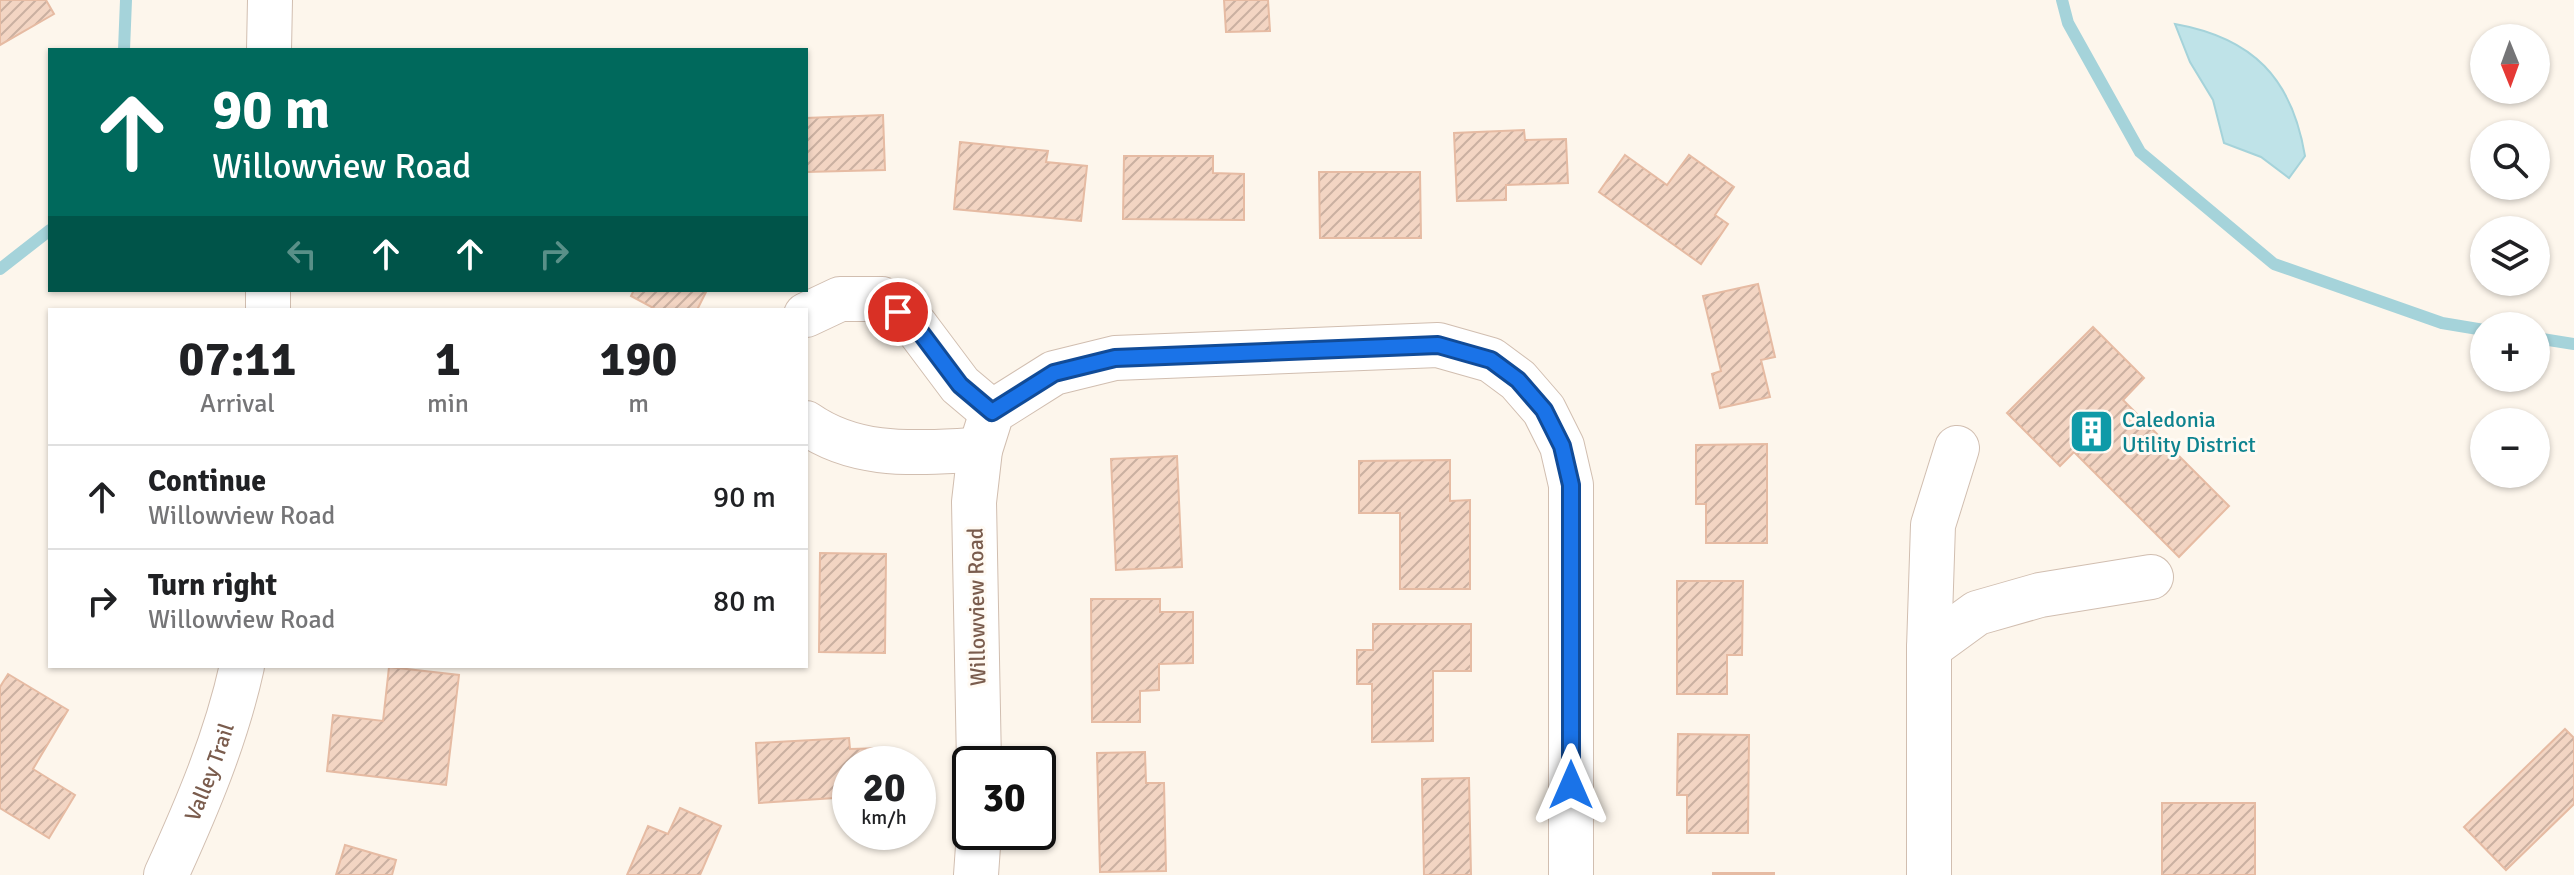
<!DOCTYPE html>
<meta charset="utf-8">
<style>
:root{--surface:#fff;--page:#f6f6f6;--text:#202124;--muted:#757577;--line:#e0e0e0}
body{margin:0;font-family:Signika,sans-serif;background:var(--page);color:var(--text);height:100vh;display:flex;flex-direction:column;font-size:30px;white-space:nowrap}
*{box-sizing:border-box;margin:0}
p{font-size:26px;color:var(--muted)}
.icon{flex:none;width:44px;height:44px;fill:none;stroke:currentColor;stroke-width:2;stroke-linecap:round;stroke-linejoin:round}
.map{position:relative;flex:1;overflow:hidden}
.drawer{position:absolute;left:48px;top:308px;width:760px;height:360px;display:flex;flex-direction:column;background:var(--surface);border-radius:0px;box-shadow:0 2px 6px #0004}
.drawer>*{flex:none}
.hud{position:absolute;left:48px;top:48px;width:760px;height:244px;border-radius:0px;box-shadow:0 2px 6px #0004;background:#00695c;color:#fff;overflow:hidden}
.needle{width:52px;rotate:179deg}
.fabs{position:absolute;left:2470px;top:24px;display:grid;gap:16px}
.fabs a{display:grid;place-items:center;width:80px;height:80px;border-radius:50%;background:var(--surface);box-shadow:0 2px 6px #0004;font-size:40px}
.speed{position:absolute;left:832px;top:746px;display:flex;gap:16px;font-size:40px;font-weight:700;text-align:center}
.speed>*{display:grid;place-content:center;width:104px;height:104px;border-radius:50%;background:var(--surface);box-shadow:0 2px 6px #0004;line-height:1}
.speed small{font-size:20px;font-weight:400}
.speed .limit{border:4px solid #111;border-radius:12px;background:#fff;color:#111}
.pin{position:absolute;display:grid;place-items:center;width:68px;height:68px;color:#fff;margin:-34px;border:4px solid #fff;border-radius:50%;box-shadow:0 2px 8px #0007}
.me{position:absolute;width:88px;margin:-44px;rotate:0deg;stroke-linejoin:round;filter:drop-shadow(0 0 6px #0008)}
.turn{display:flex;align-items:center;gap:28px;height:168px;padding:0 32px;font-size:36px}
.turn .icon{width:104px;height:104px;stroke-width:2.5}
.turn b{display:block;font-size:56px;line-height:68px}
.lanes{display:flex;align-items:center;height:76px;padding:0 32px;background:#0003;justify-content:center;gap:40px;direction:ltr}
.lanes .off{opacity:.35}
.eta{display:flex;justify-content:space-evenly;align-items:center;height:136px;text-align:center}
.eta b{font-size:48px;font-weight:700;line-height:56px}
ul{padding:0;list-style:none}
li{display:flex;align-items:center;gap:24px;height:104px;padding:0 32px;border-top:2px solid var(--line)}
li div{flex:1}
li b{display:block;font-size:30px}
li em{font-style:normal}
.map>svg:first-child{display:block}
.water{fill:#bfe3e8;stroke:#a5d3da;stroke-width:2}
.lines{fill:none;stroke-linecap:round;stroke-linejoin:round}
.stream{stroke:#a5d3da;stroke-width:12}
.building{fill:url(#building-hatch);stroke:#e6bba3;stroke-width:2}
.minor-casing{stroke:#d1beb0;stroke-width:46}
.minor{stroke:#fff;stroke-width:44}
.route-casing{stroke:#114b97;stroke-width:20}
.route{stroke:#1a73e8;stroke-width:14}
.labels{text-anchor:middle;stroke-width:6;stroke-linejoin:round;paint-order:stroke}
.culture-label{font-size:22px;fill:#0d838f;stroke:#fffaf3;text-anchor:start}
.street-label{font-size:22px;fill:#7a5c4d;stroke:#fffaf3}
</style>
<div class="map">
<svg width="2574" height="875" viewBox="0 0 2574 875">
<defs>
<pattern id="building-hatch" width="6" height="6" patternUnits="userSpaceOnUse" patternTransform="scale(2)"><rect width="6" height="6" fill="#f3d5c3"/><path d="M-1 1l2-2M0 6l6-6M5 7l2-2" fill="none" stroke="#cab0a1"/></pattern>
</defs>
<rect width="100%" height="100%" fill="#fdf6ec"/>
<path class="water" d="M2175,24c78,14 117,54 130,132l-16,22 -28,-21 -37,-14 -11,-43 -23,-38z"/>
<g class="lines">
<g class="stream">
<path d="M2062,0l6,23 72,129 134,112 168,59 42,7"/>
<path d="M124,50l2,-50"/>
<path d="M0,269l50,-39"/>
<path d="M2536,338l38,6"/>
</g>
</g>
<g class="building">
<path d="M0,0h46l8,14 -54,31z"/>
<path d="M1224,0h44l2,31 -44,1z"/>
<path d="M883,115l2,55 -79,2v-54z"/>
<path d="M1524,130l1,10 41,-1 2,44 -62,2v15l-49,1 -3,-68z"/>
<path d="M960,142l88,9 -2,11 41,4 -6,55 -127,-12z"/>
<path d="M1625,155l42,30 22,-30 45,32 -19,28 13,9 -27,40 -102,-72z"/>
<path d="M1124,156h89v17l31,1v46l-121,-1z"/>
<path d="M1319,172h101l1,66h-101z"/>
<path d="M1758,284l17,73 -14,3 9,37 -50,11 -8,-34 9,-3 -18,-75z"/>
<path d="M634,290h73l-10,20h-40l-26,-14z"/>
<path d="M2093,327l51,51 -21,22 106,106 -50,51 -105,-105 -14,14 -53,-53z"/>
<path d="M1767,444v99h-61v-39h-10v-59z"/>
<path d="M1177,456l5,111 -66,3 -5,-111z"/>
<path d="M1450,460v41l20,-1v89h-70v-76h-41v-52z"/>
<path d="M820,553l66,1 -1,99 -66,-1z"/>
<path d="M1677,581h66l-1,74h-15v39h-50z"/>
<path d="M1091,599h69v13h33v51l-34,1v26l-19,1v31h-48z"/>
<path d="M1373,624h98v47h-38v70l-61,1v-58h-15v-34h16z"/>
<path d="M389,667l70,8 -13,110 -119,-14 6,-56 50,6z"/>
<path d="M8,674l60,36 -35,59 42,26 -26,43 -49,-30v-121z"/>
<path d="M2565,729l9,9v66l-68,66 -42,-43z"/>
<path d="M1678,734l71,1 -1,98h-61v-38h-10z"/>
<path d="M849,738l1,11 33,-1 1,16h-34v33l-91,6 -3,-60z"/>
<path d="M1145,752l1,31h18l2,88 -66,1 -3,-119z"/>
<path d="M1469,778l2,97h-47l-2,-96z"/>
<rect x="2162" y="803" width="93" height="72"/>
<path d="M680,808l41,18 -21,49h-73l21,-49 20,8z"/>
<path d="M345,845l51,15 -4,15h-56z"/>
<rect x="1713" y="873" width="61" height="2"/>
</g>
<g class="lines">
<defs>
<g id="minor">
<path d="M269,50l1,-50"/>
<path d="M268,310v-20"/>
<path d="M806,315l34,-16h42l33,26 45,60 32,27"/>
<path d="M806,423c53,37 113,29 174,27"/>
<path d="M1929,648l48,-35 63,-18 111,-18"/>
<path d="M979,764l-5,-262 6,-52 12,-38 62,-39 61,-15 323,-13 53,15 27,20 26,30 18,36 9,39v390"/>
<path id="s1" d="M166,875c31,-68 60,-136 76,-209"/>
<path d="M976,875l3,-43"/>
<path d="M1929,875v-227l4,-123 24,-77"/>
</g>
</defs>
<use href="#minor" class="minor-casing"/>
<use href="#minor" class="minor"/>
</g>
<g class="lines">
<defs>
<path id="route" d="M898,312l17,13 45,60 32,27 62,-39 61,-15 323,-13 53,15 27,20 26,30 18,36 9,39v300"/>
</defs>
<use href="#route" class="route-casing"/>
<use href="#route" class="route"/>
</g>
<defs>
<symbol id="building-square" viewBox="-11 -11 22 22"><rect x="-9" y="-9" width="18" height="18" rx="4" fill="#0f9aa8" stroke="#fffaf3"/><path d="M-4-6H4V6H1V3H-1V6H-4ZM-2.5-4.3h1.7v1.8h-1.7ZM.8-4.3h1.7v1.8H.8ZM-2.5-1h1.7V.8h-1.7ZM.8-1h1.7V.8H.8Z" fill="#fff"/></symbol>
</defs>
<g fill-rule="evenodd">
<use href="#building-square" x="2066" y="406" width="51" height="51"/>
</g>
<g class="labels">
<g class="culture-label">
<text x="2122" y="427">Caledonia<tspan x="2122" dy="25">Utility District</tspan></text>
</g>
<g class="street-label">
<text transform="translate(976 607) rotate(-91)" y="8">Willowview Road</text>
<text dy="8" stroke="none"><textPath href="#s1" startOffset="112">Valley Trail</textPath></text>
</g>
</g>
</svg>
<div class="fabs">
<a><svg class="needle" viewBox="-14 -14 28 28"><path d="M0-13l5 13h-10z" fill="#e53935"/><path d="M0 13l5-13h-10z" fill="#757577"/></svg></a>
<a><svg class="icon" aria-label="search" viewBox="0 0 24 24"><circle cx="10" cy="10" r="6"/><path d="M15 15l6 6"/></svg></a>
<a><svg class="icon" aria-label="layers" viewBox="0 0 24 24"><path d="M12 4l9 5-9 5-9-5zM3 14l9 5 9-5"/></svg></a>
<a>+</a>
<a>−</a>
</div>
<div class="speed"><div>20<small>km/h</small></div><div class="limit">30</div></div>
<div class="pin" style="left:898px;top:312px;background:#d93025"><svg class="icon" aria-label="arrive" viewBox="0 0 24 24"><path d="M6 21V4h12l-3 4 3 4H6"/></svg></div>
<svg class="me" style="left:1571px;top:785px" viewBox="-20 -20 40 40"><path d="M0-17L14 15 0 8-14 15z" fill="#1a73e8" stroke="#fff" stroke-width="4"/></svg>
<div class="hud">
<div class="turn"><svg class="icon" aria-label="ahead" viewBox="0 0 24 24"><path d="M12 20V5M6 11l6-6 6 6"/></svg><div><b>90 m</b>Willowview Road</div></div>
<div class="lanes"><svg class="icon off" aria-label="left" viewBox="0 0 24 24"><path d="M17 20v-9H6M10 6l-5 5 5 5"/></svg><svg class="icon" aria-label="ahead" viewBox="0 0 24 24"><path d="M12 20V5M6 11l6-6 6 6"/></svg><svg class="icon" aria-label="ahead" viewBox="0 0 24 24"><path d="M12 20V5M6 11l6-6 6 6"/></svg><svg class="icon off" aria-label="right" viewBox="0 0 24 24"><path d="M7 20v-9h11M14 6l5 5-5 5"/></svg></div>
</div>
<section class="drawer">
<div class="eta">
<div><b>07:11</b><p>Arrival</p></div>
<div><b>1</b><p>min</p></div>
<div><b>190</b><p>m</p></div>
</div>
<ul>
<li><svg class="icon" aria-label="ahead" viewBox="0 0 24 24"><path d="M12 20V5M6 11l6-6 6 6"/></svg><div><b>Continue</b><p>Willowview Road</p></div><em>90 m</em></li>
<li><svg class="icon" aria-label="right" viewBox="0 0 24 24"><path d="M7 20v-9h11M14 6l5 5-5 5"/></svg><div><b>Turn right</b><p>Willowview Road</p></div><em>80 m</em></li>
</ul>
</section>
</div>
